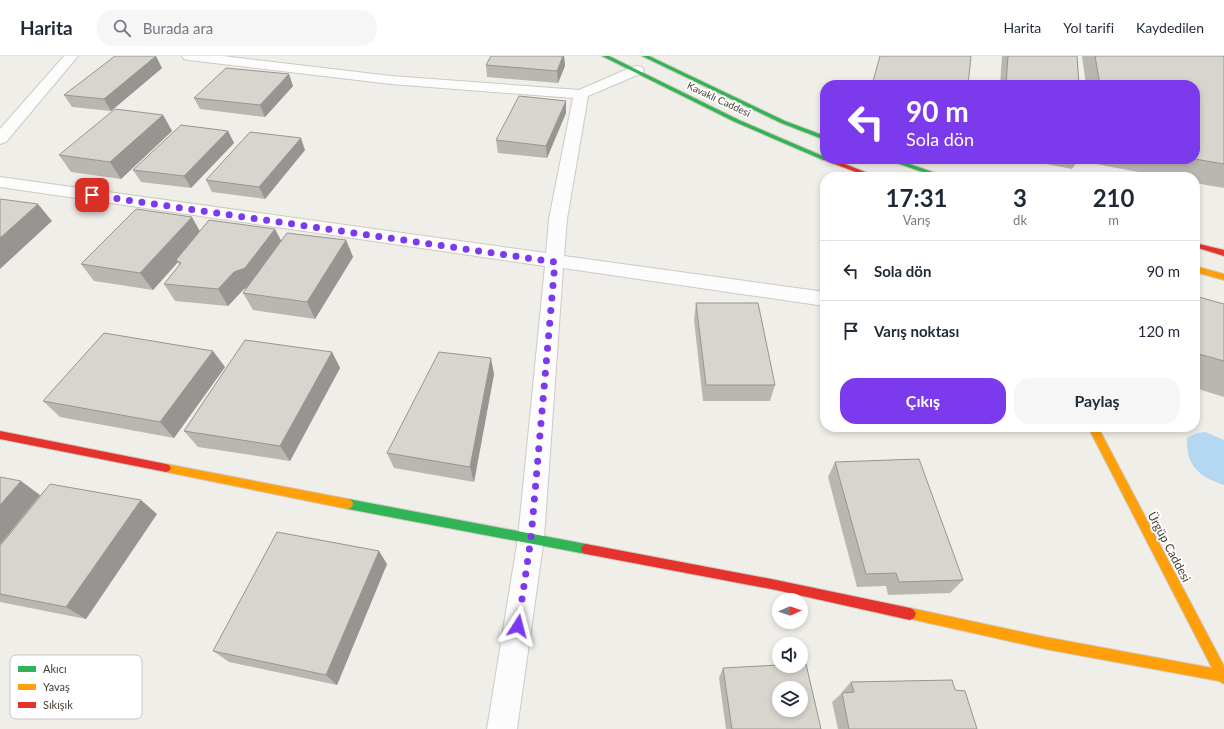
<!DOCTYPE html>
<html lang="tr">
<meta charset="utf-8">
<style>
:root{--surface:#fff;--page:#f6f6f7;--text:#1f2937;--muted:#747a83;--line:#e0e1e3;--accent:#7c3aed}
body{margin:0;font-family:Lato,sans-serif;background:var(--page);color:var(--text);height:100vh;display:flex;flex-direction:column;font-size:15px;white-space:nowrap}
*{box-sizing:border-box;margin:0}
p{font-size:13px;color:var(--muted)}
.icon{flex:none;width:22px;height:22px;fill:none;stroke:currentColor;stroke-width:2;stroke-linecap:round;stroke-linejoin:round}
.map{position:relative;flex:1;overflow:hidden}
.panel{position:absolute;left:820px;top:116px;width:380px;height:260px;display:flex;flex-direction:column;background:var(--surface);border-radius:16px;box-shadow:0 2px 6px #0003}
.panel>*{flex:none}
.guide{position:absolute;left:820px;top:24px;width:380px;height:84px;border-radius:16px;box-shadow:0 2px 6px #0003;background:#7c3aed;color:#fff;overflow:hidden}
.needle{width:26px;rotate:88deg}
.fabs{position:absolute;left:772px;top:537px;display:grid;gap:8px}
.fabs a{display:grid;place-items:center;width:36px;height:36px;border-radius:50%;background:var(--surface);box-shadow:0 2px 6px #0003;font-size:20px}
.pin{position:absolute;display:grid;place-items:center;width:34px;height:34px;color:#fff;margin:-17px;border-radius:8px;box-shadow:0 2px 6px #0006}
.me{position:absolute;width:44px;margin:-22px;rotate:9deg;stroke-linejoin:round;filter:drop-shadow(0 0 3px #0008)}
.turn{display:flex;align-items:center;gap:14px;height:84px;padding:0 20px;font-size:18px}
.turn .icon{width:52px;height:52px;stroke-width:2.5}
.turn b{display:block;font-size:28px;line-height:34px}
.eta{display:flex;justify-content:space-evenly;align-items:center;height:68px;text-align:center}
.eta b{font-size:24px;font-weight:700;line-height:28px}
.action{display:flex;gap:8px;margin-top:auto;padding:8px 20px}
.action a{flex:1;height:46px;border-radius:16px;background:var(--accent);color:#fff;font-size:16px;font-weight:700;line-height:46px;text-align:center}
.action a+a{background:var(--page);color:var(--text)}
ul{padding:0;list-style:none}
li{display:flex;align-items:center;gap:12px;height:60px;padding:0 20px;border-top:1px solid var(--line)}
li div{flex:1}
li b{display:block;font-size:15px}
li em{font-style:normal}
header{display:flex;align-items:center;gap:24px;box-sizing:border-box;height:56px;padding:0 20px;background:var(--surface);border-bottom:1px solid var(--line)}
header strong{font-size:19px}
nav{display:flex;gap:22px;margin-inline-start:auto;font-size:14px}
.search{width:280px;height:36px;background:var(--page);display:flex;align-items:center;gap:10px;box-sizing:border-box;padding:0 14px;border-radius:16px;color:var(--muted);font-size:15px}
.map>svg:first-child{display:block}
.water{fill:#b4d8f2}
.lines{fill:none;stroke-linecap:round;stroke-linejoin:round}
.street-casing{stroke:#cdcac4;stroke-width:2}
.fast-casing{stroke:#d0cbbe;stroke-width:2}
.slow-casing{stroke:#d0cbbe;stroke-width:2}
.jam-casing{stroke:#d0cbbe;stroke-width:2}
.street{fill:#fdfcfc;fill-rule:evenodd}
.fast{fill:#30b455;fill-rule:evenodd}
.slow{fill:#ff9f0a;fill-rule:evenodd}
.jam{fill:#e5322d;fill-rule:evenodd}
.wall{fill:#bab7b2}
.shaded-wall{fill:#979591}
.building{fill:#d8d5cf;stroke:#979591;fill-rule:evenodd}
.route{stroke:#7c3aed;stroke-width:7;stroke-dasharray:0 12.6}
.labels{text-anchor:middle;stroke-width:4;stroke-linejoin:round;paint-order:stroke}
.far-street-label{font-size:10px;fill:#463f33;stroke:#fff}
.street-label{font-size:12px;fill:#463f33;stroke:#fff}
.key{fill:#fff;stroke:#c8c5c2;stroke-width:1}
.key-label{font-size:11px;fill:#463f33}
</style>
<header>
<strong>Harita</strong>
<div class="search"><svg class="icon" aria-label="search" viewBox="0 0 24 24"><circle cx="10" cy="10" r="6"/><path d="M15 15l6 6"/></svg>Burada ara</div>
<nav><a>Harita</a><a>Yol tarifi</a><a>Kaydedilen</a></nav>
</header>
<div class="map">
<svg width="1224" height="673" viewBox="0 0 1224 673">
<rect width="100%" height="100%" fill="#f0eee8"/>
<path class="water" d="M1205,376l19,8v45c-25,-8 -38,-19 -37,-47l10,-5z"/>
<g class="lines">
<defs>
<g id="street">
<path d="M64,0h14l-72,86 -6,2v-15z"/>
<path d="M182,0h41l168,20 188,14 53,-23 5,-1 5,1 2,3 -2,3 -54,23 -21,123 -3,37 261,36v14l-262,-38 -19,270 -27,191h-30l31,-191 27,-272 -545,-79v-10l546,76 3,-34 24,-121 -182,-14 -202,-24 -5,-1z"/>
</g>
<g id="fast">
<path d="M602,0h7l130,64 86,37v2h3l-5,1 -88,-38z"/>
<path d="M642,0h7l136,65 40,15v4l-44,-17z"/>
<path d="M885,103h10l52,18h-10z"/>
<path d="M348,443l238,45 4,2 1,3 -1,3 -4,2 -238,-45 -4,-2 -1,-3 1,-3z"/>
</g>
<g id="slow">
<path d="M1195,210l29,8v6l-29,-8z"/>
<path d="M1088,371h10l126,239v18l-5,-3 -174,-32 -139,-31 -2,-4 2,-4 4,-2 135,29 167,31z"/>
<path d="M166,408l182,35 4,2 1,3 -1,3 -4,2 -182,-37 -3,-1 -2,-3 2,-3z"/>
</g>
<g id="jam">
<path d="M825,101v2h7l46,18h-9l-45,-17 -1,-1z"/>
<path d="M1195,187l29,7v6l-29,-9z"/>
<path d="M0,375l166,33 3,1 2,3 -2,3 -3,1 -166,-33z"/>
<path d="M586,488l190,36 134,28 4,2 2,4 -2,4 -4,2 -134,-30 -190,-36 -4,-2 -1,-3 1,-3z"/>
</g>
</defs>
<use href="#street" class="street-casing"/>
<use href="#fast" class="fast-casing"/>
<use href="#slow" class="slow-casing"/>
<use href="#jam" class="jam-casing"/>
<use href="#street" class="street"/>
<use href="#fast" class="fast"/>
<use href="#slow" class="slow"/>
<use href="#jam" class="jam"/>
</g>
<g class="wall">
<path d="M491,0h73l1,10 -7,17 -71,-6 -1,-12z"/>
<path d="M1002,0h75l2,29h-79z"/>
<path d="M1082,0h142v132l-29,-5v-6h-30l-69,-13 -1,-5h100v-74h-109z"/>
<path d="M162,12l-51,43 -39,-4 -8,-12z"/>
<path d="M293,30l-28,31 -65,-8 -6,-11z"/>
<path d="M566,45v12l-19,45 -49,-5 -2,-13z"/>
<path d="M163,59l9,16 -51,48 -50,-7 -12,-17z"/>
<path d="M228,75l6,12 -43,45 -50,-6 -8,-12z"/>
<path d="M305,94l-40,49 -53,-7 -6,-12z"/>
<path d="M1020,103h59l-7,10z"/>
<path d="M200,175l81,10 65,-1 7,17 -38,62 -62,-9 -10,-17 4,-5 -3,1 -16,17 -53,-5 -11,-17 15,-19 -1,-3 -25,28 -59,-9 -13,-17z"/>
<path d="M1195,240l29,8v93l-29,-9z"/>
<path d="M696,247l79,82 -5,16h-67l-9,-81z"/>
<path d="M332,296l8,16 -50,93 -92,-14 -14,-16z"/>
<path d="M225,311l-51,71 -114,-21 -17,-16z"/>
<path d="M494,318l-20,108 -80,-14 -7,-15z"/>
<path d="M835,406l128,118 -13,13 -62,2 -2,-9 -29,1 -29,-110z"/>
<path d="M40,439l117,19 -71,105 -86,-17v-56z"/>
<path d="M387,508l-50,121 -108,-23 -16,-11z"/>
<path d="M723,612l98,61h-95l-7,-51z"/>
<path d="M851,626l104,8 22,39h-139l-6,-27 10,-9v-1z"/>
</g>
<g class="shaded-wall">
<path d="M156,0l6,12 -51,43 -7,-12z"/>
<path d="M563,0h1l1,10 -7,17 -1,-12z"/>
<path d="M289,18l4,12 -28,31 -5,-12z"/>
<path d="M566,45v12l-19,45 -1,-12z"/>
<path d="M163,59l9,16 -51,48 -11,-17z"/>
<path d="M228,75l6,12 -43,45 -7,-12z"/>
<path d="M301,82l4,12 -40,49 -6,-12z"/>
<path d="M38,148l14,17 -52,48v-31z"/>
<path d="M192,161l10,18 -26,25 2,2 -25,28 -13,-17z"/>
<path d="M275,173l9,17 -30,39 -10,4 -16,17 -10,-17 16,-17z"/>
<path d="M346,184l7,17 -38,62 -8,-17z"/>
<path d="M213,295l12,16 -51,71 -14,-16z"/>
<path d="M332,296l8,16 -50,93 -10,-15z"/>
<path d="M491,302l3,16 -20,108 -4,-15z"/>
<path d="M21,425l19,14 -40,50v-40z"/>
<path d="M141,444l16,14 -71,105 -20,-12z"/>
<path d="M379,495l8,13 -50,121 -11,-10z"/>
</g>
<g class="building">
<path d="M115,0h41l-52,43 -40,-4z"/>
<path d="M491,0h72l-6,15 -71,-6z"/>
<path d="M880,0h91l-3,29h-96z"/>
<path d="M1008,0h69l2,29h-73z"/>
<path d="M1095,0h129v108l-29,-5v-74h-95z"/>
<path d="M226,12l63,6 -29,31 -66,-7z"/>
<path d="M519,40l47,5 -20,45 -50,-6z"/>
<path d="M115,53l48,6 -53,47 -51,-7z"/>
<path d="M181,69l47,6 -44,45 -51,-6z"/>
<path d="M250,76l51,6 -42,49 -53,-7z"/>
<path d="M0,143l38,5 -38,34z"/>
<path d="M136,153l56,8 -52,56 -59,-9z"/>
<path d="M209,164l66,9 -30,39 -11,4 -16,17 -54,-5 17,-21 -5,-3z"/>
<path d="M287,177l59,7 -39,62 -64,-9z"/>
<path d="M1195,240l29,8v57l-29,-8z"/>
<path d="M696,247h62l17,82h-69z"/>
<path d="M104,277l109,18 -53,71 -117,-21z"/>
<path d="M245,284l87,12 -52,94 -96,-15z"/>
<path d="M439,296l52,6 -21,109 -83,-14z"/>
<path d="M919,403l44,121 -64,2 -3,-9 -30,1 -31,-112z"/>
<path d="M0,421l21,4 -21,24z"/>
<path d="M50,428l91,16 -75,107 -66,-13v-48z"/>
<path d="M277,476l102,19 -53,124 -113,-24z"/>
<path d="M801,608h5l15,65h-89l-9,-61 56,-3v1h22zM779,632h22v22h-22z"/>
<path d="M952,624l3,10 10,1 12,38h-128l-7,-36 12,-1 -3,-10z"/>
</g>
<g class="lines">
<path class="route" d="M92,139l463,67 -24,276 -13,88"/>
</g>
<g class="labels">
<g class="far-street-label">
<text transform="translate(719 43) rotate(25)" y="4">Kavaklı Caddesi</text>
</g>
<g class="street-label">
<text transform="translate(1169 491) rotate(62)" y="4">Ürgüp Caddesi</text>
</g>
</g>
<rect x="10" y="599" width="132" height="64" rx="6" class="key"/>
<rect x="18" y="610" width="18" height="6" fill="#30b455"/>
<rect x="18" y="628" width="18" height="6" fill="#ff9f0a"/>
<rect x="18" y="646" width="18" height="6" fill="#e5322d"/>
<g class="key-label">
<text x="43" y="617">Akıcı</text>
<text x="43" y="635">Yavaş</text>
<text x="43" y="653">Sıkışık</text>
</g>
</svg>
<div class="fabs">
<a><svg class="needle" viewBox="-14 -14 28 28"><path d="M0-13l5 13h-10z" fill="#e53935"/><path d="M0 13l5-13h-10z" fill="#747a83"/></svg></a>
<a><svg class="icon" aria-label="sound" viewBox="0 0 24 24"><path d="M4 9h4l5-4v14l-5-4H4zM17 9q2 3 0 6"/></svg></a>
<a><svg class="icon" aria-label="layers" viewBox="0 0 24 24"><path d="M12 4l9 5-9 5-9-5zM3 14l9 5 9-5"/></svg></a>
</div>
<div class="pin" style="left:92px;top:139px;background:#d93025"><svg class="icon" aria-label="arrive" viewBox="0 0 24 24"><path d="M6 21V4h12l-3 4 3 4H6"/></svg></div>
<svg class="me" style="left:518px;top:570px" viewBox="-20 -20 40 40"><path d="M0-17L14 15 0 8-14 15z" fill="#7c3aed" stroke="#fff" stroke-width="4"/></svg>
<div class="guide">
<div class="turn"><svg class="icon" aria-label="left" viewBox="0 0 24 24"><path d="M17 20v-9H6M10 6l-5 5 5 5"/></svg><div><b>90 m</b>Sola dön</div></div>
</div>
<section class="panel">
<div class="eta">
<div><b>17:31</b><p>Varış</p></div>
<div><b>3</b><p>dk</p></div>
<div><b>210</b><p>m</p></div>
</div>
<ul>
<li><svg class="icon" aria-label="left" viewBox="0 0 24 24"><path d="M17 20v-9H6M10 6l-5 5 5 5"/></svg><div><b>Sola dön</b></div><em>90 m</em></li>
<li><svg class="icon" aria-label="arrive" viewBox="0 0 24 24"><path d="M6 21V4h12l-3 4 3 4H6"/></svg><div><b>Varış noktası</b></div><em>120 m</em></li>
</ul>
<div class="action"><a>Çıkış</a><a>Paylaş</a></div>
</section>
</div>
